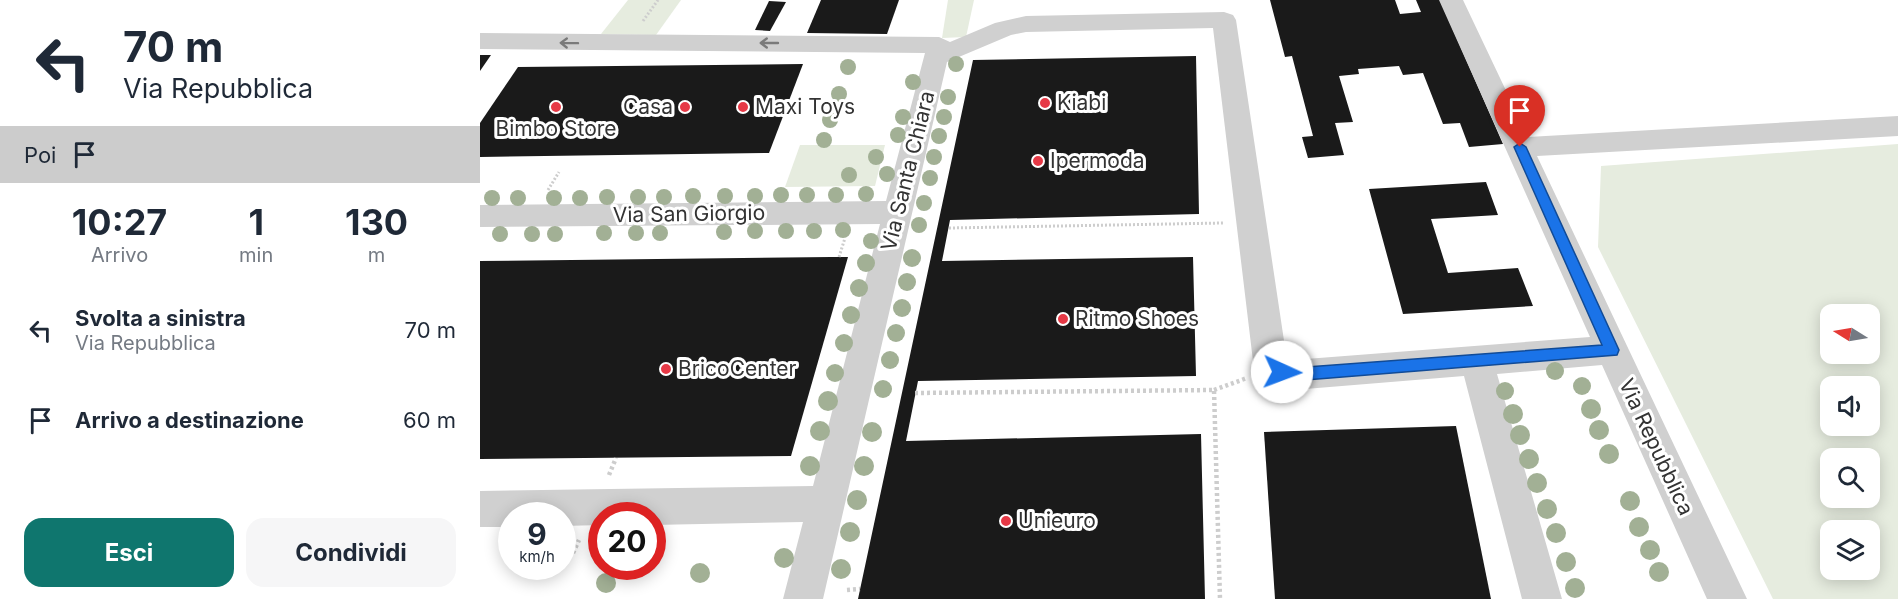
<!DOCTYPE html>
<html lang="it">
<style>
:root{--surface:#fff;--page:#f6f6f7;--text:#1f2937;--muted:#747a83;--accent:#0f766e}
body{margin:0;font-family:Inter,sans-serif;background:var(--page);color:var(--text);height:100vh;display:flex;flex-direction:column;font-size:22px;white-space:nowrap}
*{box-sizing:border-box;margin:0}
p{font-size:20px;color:var(--muted)}
.icon{flex:none;width:33px;height:33px;fill:none;stroke:currentColor;stroke-width:2;stroke-linecap:round;stroke-linejoin:round}
.map{position:relative;flex:1;overflow:hidden}
.side{display:flex;flex-direction:column;background:var(--surface);width:480px}
.side>*{flex:none}
.banner{background:#fff;color:var(--text);overflow:hidden}
.needle{width:39px;rotate:281deg}
.buttons{position:absolute;left:1340px;top:304px;display:grid;gap:12px}
.buttons a{display:grid;place-items:center;width:60px;height:60px;border-radius:12px;background:var(--surface);box-shadow:0 3px 15px #0003;font-size:30px}
.speed{position:absolute;left:18px;top:502px;display:flex;gap:12px;font-size:30px;font-weight:700;text-align:center}
.speed>*{display:grid;place-content:center;width:78px;height:78px;border-radius:50%;background:var(--surface);box-shadow:0 3px 15px #0003;line-height:1}
.speed small{font-size:15px;font-weight:400}
.speed .limit{border:9px solid #d22;background:#fff;color:#111}
.pin{position:absolute;display:grid;place-items:center;width:51px;height:51px;color:#fff;margin:-62px -26px;border-radius:50% 50% 50% 0;rotate:-45deg;box-shadow:0 0 6px #0007}
.pin .icon{rotate:45deg}
.me{position:absolute;width:66px;margin:-33px;rotate:92deg;stroke-linejoin:round;filter:drop-shadow(0 0 4px #0008)}
.turn{display:flex;align-items:center;gap:21px;height:126px;padding:0 24px;font-size:27px}
.turn .icon{width:78px;height:78px;stroke-width:2.5}
.turn b{display:block;font-size:42px;line-height:51px}
.then{display:flex;align-items:center;height:57px;padding:0 24px;background:#0003;gap:12px;font-size:22px}
.eta{display:flex;justify-content:space-evenly;align-items:center;height:102px;text-align:center}
.eta b{font-size:36px;font-weight:700;line-height:42px}
.primary-button{display:flex;gap:12px;margin-top:auto;padding:12px 24px}
.primary-button a{flex:1;height:69px;border-radius:18px;background:var(--accent);color:#fff;font-size:24px;font-weight:700;line-height:69px;text-align:center}
.primary-button a+a{background:var(--page);color:var(--text)}
ul{padding:0;list-style:none}
li{display:flex;align-items:center;gap:18px;height:90px;padding:0 24px}
li div{flex:1}
li b{display:block;font-size:22px}
li em{font-style:normal}
main{display:flex;flex:1;min-height:0}
.map>svg:first-child{display:block}
.green{fill:#e6ecdf;fill-rule:evenodd}
.building{fill:#1a1a1a}
.lines{fill:none;stroke-linecap:round;stroke-linejoin:round}
.path-far1{stroke:#cdcdcd;stroke-width:3;stroke-dasharray:2 2;stroke-linecap:butt}
.path{stroke:#cdcdcd;stroke-width:4.5;stroke-dasharray:3 3;stroke-linecap:butt}
.minor{fill:#d0d0d0;fill-rule:evenodd}
.tree{fill:#a2b095}
.oneway{stroke:#7a7a7a}
.route{fill:#1a73e8;stroke:#114b97;stroke-width:1.5}
.poi-dot{fill:#e63946;stroke:#fff;stroke-width:2}
.labels{text-anchor:middle;stroke-width:6;stroke-linejoin:round;paint-order:stroke}
.poi-label{font-size:21px;fill:#333;stroke:#fff;text-anchor:start}
.street-label{font-size:21px;fill:#333;stroke:#fff}
</style>
<main>
<section class="side">
<div class="banner">
<div class="turn"><svg class="icon" aria-label="left" viewBox="0 0 24 24"><path d="M17 20v-9H6M10 6l-5 5 5 5"/></svg><div><b>70 m</b>Via Repubblica</div></div>
<div class="then">Poi<svg class="icon" aria-label="arrive" viewBox="0 0 24 24"><path d="M6 21V4h12l-3 4 3 4H6"/></svg></div>
</div>
<div class="eta">
<div><b>10:27</b><p>Arrivo</p></div>
<div><b>1</b><p>min</p></div>
<div><b>130</b><p>m</p></div>
</div>
<ul>
<li><svg class="icon" aria-label="left" viewBox="0 0 24 24"><path d="M17 20v-9H6M10 6l-5 5 5 5"/></svg><div><b>Svolta a sinistra</b><p>Via Repubblica</p></div><em>70 m</em></li>
<li><svg class="icon" aria-label="arrive" viewBox="0 0 24 24"><path d="M6 21V4h12l-3 4 3 4H6"/></svg><div><b>Arrivo a destinazione</b></div><em>60 m</em></li>
</ul>
<div class="primary-button"><a>Esci</a><a>Condividi</a></div>
</section>
<div class="map">
<svg width="1418" height="599" viewBox="0 0 1418 599">
<rect width="100%" height="100%" fill="#fff"/>
<g class="green">
<path d="M148,0h53l-25,35 -55,-1z"/>
<path d="M468,0h26l-8,37 -24,1z"/>
<path d="M1418,144v455h-125l-175,-352 3,-81zM1350,315h39v39h-39zM1350,387h39v39h-39zM1350,459h39v39h-39zM1350,531h39v39h-39z"/>
<path d="M320,145h85l-10,41 -90,1z"/>
</g>
<g class="building">
<path d="M341,0h78l-12,34 -80,-1z"/>
<path d="M790,0h125l5,14 21,-2 -5,-12h24l63,144 -34,3 -9,-24 -17,1 -20,-51 -20,2 -4,-9 -41,3 1,5 -20,2 14,46 -18,1 9,32 -36,3 -6,-21 11,-1 -21,-80 -7,1z"/>
<path d="M289,1l17,1 -16,29 -15,-1z"/>
<path d="M0,55h11l-11,16z"/>
<path d="M716,56l3,158 -249,6 -8,41 251,-4 3,119 -278,5 -12,60 295,-7 4,165h-347l115,-539z"/>
<path d="M323,64l-34,89 -289,4v-34l38,-56z"/>
<path d="M1006,182l12,33 -67,4 17,54 70,-5 15,38 -130,8 -34,-125z"/>
<path d="M351,257h17l-57,199 -311,3v-198z"/>
<path d="M976,426l35,173h-216l-11,-167z"/>
</g>
<g class="lines">
<g class="path-far1">
<path d="M163,21l15,-21"/>
<path d="M68,190l11,-18"/>
<path d="M469,228l274,-5"/>
<path d="M359,257l6,-19"/>
</g>
<g class="path">
<path d="M734,390l33,-12"/>
<path d="M435,393l299,-3 6,209"/>
<path d="M129,475l7,-17"/>
<path d="M93,553l6,-13"/>
<path d="M367,590l13,-1"/>
</g>
<path class="minor" d="M959,0h24l65,137 370,-21v20l-361,20 210,443h-40l-105,-234 -105,9 65,225h-40l-58,-223 -171,14c-19,-5 -31,-11 -40,-29l-40,-333 -187,4 -15,3 -64,27 -124,537h-40l20,-77 -151,3v-9h-50v9l-40,1v-10h-50v11h-32v-36l333,-5 67,-262 -400,3v-22l406,-4 39,-148 -445,-4v-16l459,4 11,5 45,-19 31,-7 198,-4 9,3 3,5 50,334 7,6 297,-23z"/>
</g>
<g class="tree">
<circle cx="476" cy="64" r="8"/>
<circle cx="368" cy="67" r="8"/>
<circle cx="433" cy="82" r="8"/>
<circle cx="359" cy="94" r="8"/>
<circle cx="468" cy="97" r="8"/>
<circle cx="423" cy="117" r="8"/>
<circle cx="464" cy="117" r="8"/>
<circle cx="350" cy="120" r="8"/>
<circle cx="418" cy="135" r="8"/>
<circle cx="459" cy="136" r="8"/>
<circle cx="344" cy="140" r="8"/>
<circle cx="396" cy="157" r="8"/>
<circle cx="454" cy="157" r="8"/>
<circle cx="407" cy="174" r="8"/>
<circle cx="369" cy="175" r="8"/>
<circle cx="450" cy="178" r="8"/>
<circle cx="386" cy="194" r="8"/>
<circle cx="301" cy="195" r="8"/>
<circle cx="327" cy="195" r="8"/>
<circle cx="356" cy="195" r="8"/>
<circle cx="213" cy="196" r="8"/>
<circle cx="245" cy="196" r="8"/>
<circle cx="275" cy="196" r="8"/>
<circle cx="127" cy="197" r="8"/>
<circle cx="158" cy="197" r="8"/>
<circle cx="184" cy="197" r="8"/>
<circle cx="12" cy="198" r="8"/>
<circle cx="38" cy="198" r="8"/>
<circle cx="74" cy="198" r="8"/>
<circle cx="100" cy="198" r="8"/>
<circle cx="444" cy="203" r="8"/>
<circle cx="439" cy="225" r="8"/>
<circle cx="363" cy="230" r="8"/>
<circle cx="275" cy="231" r="8"/>
<circle cx="306" cy="231" r="8"/>
<circle cx="334" cy="231" r="8"/>
<circle cx="244" cy="232" r="8"/>
<circle cx="124" cy="233" r="8"/>
<circle cx="156" cy="233" r="8"/>
<circle cx="180" cy="233" r="8"/>
<circle cx="20" cy="234" r="8"/>
<circle cx="52" cy="234" r="8"/>
<circle cx="75" cy="234" r="8"/>
<circle cx="391" cy="241" r="8"/>
<circle cx="432" cy="258" r="9"/>
<circle cx="386" cy="263" r="9"/>
<circle cx="427" cy="282" r="9"/>
<circle cx="379" cy="288" r="9"/>
<circle cx="422" cy="308" r="9"/>
<circle cx="371" cy="315" r="9"/>
<circle cx="416" cy="333" r="9"/>
<circle cx="364" cy="343" r="9"/>
<circle cx="410" cy="360" r="9"/>
<circle cx="1075" cy="371" r="9"/>
<circle cx="355" cy="373" r="9"/>
<circle cx="1102" cy="386" r="9"/>
<circle cx="403" cy="389" r="9"/>
<circle cx="1025" cy="391" r="9"/>
<circle cx="348" cy="401" r="10"/>
<circle cx="1111" cy="409" r="10"/>
<circle cx="1033" cy="414" r="10"/>
<circle cx="1119" cy="430" r="10"/>
<circle cx="340" cy="431" r="10"/>
<circle cx="392" cy="432" r="10"/>
<circle cx="1040" cy="435" r="10"/>
<circle cx="1129" cy="454" r="10"/>
<circle cx="1049" cy="459" r="10"/>
<circle cx="330" cy="466" r="10"/>
<circle cx="384" cy="466" r="10"/>
<circle cx="1057" cy="483" r="10"/>
<circle cx="377" cy="500" r="10"/>
<circle cx="1150" cy="501" r="10"/>
<circle cx="1067" cy="509" r="10"/>
<circle cx="1159" cy="527" r="10"/>
<circle cx="370" cy="532" r="10"/>
<circle cx="1076" cy="533" r="10"/>
<circle cx="1170" cy="550" r="10"/>
<circle cx="304" cy="558" r="10"/>
<circle cx="1086" cy="562" r="10"/>
<circle cx="361" cy="569" r="10"/>
<circle cx="1179" cy="572" r="10"/>
<circle cx="220" cy="573" r="10"/>
<circle cx="126" cy="583" r="10"/>
<circle cx="1095" cy="588" r="10"/>
</g>
<defs><path id="oneway-shaft" d="M-6 0H5M1.5-3L5.5 0L1.5 3" fill="none" stroke-width="1.6" stroke-linecap="round" stroke-linejoin="round" transform="scale(1.5)"/></defs>
<g class="oneway">
<use href="#oneway-shaft" transform="translate(89 43) rotate(-179)"/>
<use href="#oneway-shaft" transform="translate(289 43) rotate(180)"/>
</g>
<path class="route" d="M1040,143l6,4 93,203 -2,5 -324,26 -16,-4 -2,-5 2,-4 5,-2 11,2 309,-23 -88,-198z"/>
<g class="poi-dot">
<circle cx="565" cy="103" r="6"/>
<circle cx="76" cy="107" r="6"/>
<circle cx="205" cy="107" r="6"/>
<circle cx="263" cy="107" r="6"/>
<circle cx="558" cy="161" r="6"/>
<circle cx="583" cy="319" r="6"/>
<circle cx="186" cy="369" r="6"/>
<circle cx="526" cy="521" r="6"/>
</g>
<g class="labels">
<g class="poi-label">
<text x="577" y="110">Kiabi</text>
<text x="193" y="114" text-anchor="end">Casa</text>
<text x="275" y="114">Maxi Toys</text>
<text x="76" y="136" text-anchor="middle">Bimbo Store</text>
<text x="570" y="168">Ipermoda</text>
<text x="595" y="326">Ritmo Shoes</text>
<text x="198" y="376">BricoCenter</text>
<text x="538" y="528">Unieuro</text>
</g>
<g class="street-label">
<text transform="translate(428 171) rotate(-76)" y="7">Via Santa Chiara</text>
<text transform="translate(209 214) rotate(-1)" y="7">Via San Giorgio</text>
<text transform="translate(1176 447) rotate(65)" y="7">Via Repubblica</text>
</g>
</g>
</svg>
<div class="buttons">
<a><svg class="needle" viewBox="-14 -14 28 28"><path d="M0-13l5 13h-10z" fill="#e53935"/><path d="M0 13l5-13h-10z" fill="#747a83"/></svg></a>
<a><svg class="icon" aria-label="sound" viewBox="0 0 24 24"><path d="M4 9h4l5-4v14l-5-4H4zM17 9q2 3 0 6"/></svg></a>
<a><svg class="icon" aria-label="search" viewBox="0 0 24 24"><circle cx="10" cy="10" r="6"/><path d="M15 15l6 6"/></svg></a>
<a><svg class="icon" aria-label="layers" viewBox="0 0 24 24"><path d="M12 4l9 5-9 5-9-5zM3 14l9 5 9-5"/></svg></a>
</div>
<div class="speed"><div>9<small>km/h</small></div><div class="limit">20</div></div>
<div class="pin" style="left:1040px;top:147px;background:#d93025"><svg class="icon" aria-label="arrive" viewBox="0 0 24 24"><path d="M6 21V4h12l-3 4 3 4H6"/></svg></div>
<svg class="me" style="left:802px;top:372px" viewBox="-20 -20 40 40"><circle r="19" fill="#fff"/><path d="M0-13L10 11 0 6-10 11z" fill="#1a73e8"/></svg>
</div>
</main>
